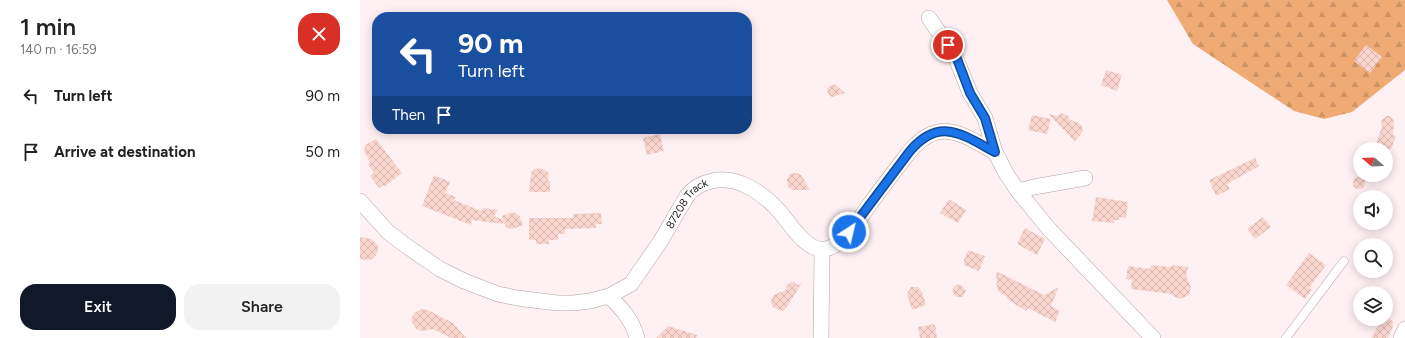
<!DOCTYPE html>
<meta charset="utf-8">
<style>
:root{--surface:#fff;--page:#f2f2f2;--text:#222;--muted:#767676;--accent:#111827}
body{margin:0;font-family:Figtree,sans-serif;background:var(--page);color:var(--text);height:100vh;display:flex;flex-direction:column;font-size:15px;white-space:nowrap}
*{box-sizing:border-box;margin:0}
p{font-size:13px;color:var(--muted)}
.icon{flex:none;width:22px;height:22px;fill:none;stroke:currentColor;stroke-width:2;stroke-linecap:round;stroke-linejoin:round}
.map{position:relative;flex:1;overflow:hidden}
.panel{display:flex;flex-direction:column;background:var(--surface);width:360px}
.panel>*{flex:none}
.banner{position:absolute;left:12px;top:12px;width:380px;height:122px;border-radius:16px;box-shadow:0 2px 10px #0003;background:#1a4fa0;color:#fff;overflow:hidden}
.needle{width:26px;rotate:289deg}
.tools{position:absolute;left:993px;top:142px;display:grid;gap:8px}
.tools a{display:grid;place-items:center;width:40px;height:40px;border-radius:50%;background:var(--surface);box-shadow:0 2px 10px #0003;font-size:20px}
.pin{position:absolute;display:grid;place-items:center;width:34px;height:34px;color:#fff;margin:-17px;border:2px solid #fff;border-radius:50%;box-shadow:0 1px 4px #0007}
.me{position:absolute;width:44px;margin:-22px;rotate:35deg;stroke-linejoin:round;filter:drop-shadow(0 0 3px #0008)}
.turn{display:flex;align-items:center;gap:14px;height:84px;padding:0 20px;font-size:18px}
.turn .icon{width:52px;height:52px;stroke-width:2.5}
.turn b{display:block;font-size:28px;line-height:34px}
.then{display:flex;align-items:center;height:38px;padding:0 20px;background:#0003;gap:8px;font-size:15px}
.round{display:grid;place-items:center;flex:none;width:42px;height:42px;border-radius:16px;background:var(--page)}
.summary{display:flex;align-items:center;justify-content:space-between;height:68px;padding:0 20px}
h1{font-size:24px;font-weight:600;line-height:30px}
.cta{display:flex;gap:8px;margin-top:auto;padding:8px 20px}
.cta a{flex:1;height:46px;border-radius:16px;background:var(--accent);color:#fff;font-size:16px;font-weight:600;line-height:46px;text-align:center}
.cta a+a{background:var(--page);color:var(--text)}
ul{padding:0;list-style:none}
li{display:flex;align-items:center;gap:12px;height:56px;padding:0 20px}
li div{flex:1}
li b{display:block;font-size:15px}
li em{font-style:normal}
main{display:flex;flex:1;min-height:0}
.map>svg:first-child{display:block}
.forest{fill:url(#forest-firs)}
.building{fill:url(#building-cross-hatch)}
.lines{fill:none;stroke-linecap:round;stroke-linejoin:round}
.service-casing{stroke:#b2a1a4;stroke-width:9}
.minor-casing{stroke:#b2a1a4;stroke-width:16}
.service{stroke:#fff;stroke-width:8}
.minor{stroke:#fff;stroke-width:15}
.route-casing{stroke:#114b97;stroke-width:10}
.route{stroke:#1a73e8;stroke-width:7}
.labels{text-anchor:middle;stroke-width:3;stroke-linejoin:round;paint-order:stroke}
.street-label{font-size:11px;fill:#2b2526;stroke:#fff}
</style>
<main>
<section class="panel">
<div class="summary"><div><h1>1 min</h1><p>140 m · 16:59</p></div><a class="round" style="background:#d93025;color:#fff"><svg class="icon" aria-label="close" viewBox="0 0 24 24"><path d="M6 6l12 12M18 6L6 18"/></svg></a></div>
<ul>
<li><svg class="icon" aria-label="left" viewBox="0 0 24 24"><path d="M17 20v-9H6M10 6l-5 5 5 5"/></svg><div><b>Turn left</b></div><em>90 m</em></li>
<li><svg class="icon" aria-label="arrive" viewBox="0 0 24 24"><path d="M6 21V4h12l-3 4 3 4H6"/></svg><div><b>Arrive at destination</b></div><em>50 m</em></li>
</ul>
<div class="cta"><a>Exit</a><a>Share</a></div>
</section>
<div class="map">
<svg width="1045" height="338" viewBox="0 0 1045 338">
<defs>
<pattern id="forest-firs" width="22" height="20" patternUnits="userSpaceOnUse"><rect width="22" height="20" fill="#f0ab75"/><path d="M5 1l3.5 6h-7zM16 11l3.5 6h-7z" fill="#ce9365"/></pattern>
<pattern id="building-cross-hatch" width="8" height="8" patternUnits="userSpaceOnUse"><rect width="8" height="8" fill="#fad5ce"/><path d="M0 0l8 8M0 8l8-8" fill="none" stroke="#d6b7b1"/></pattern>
</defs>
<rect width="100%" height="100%" fill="#fff1f3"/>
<path class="forest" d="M807,0h238v70l-53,42 -28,7 -30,-8 -101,-67z"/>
<g class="building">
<path d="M1006,45l16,12 -12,16 -16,-12z"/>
<path d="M746,70l16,5 -5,16 -16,-6z"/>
<path d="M473,84l3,1 9,8 -12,4 -3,-1 -2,-2 -1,-6z"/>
<path d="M702,113l6,3 2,4 9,3 3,3 1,4 -2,4 -6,7v1l-26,-28 8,2z"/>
<path d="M672,115l19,4 -4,15 -19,-4z"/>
<path d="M1026,116h4l4,5 -1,14 3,1 -5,13h-17l8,-22 -1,-6z"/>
<path d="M300,134l4,17 -17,4 -4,-17z"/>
<path d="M16,139l26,34 -17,13 -1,-1 -5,3 -9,-12 4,-3 -6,-9 2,-2 -6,-11 1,-4 2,-3z"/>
<path d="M895,158l4,8 -32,18 3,5 -14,7 -7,-16z"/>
<path d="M181,168l8,5 -1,8h2v11h-21l2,-19 4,-4z"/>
<path d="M433,173h4l4,2 9,15h-17l-4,-2 -2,-4v-5l2,-4z"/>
<path d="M74,175l16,7 -5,11 11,4 -2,3 27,11 2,-3 15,2 -4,6 9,4 -1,-4 11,-4 6,3 4,10 -11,4 -6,-2 -2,-5 -1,2 -31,-4 -1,5 -49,-19z"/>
<path d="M1005,176v9l-3,4h-5l-4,-3v-5l3,-4z"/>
<path d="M736,197l32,5 -2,16 -7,-1v3h-5v3l-22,-2z"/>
<path d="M589,199l17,11 -8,13 -18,-10z"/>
<path d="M241,213l1,11h-6v4l-31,1v5h-7v6h-9v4h-13v-4h-7v-22h44v-4z"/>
<path d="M903,217l8,10 -16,12 -8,-10z"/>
<path d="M665,228l20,11 -8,16 -20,-11z"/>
<path d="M0,237l11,2 4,3 3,4v5l-2,4 -3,4 -5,1 -8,-1z"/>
<path d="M608,250l17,6 -6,15 -15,-6v-5z"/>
<path d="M949,253l17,12 -17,23 3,2 -7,9 -19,-14z"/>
<path d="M791,265l20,2v-2l17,2 -2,9 5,11 -2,8 -9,4 -7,-3 -1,-2 -41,-5 1,-9 -6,-1 2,-13 22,3z"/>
<path d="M636,271l48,24 15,-8 -8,19 9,5 -5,11 -27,-14 -2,3 -19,-12 1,-2 -9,-5 -2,-4z"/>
<path d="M431,282h3l3,3 5,-2 -18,28 -8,-2 -3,-2 -2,-4 1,-5 2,-3 12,-5v-4z"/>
<path d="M600,284l6,6 -3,7h-7l-4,-6 2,-5z"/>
<path d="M551,287h7l4,5 4,13 -14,5 -5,-16z"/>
<path d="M63,309l5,1 25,13 13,15h-15l-18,-9 -10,2 -5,-1 -3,-3 -3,-5v-5l3,-4 4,-3z"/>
<path d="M1027,316l6,6v4l-5,12h-17l10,-17 5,-2z"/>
<path d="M575,324l2,14h-17l-2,-11z"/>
<path d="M308,326l29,9 -1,3h-40z"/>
</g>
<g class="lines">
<defs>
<path id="service" d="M926,338l58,-77"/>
<g id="minor">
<path d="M569,18l26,38 15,37 15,25 10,34 12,23 11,16 31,38 104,109"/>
<path d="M658,191l16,-4 51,-9"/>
<path id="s1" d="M0,201l28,31 17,13 35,24 24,12 34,13 19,4 40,5h16l17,-2 19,-5 22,-12 29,-42 27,-46c7,-9 15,-13 25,-15 25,-6 51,12 67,30 11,12 29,45 50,37 18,-6 30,-29 41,-44 13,-18 27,-36 40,-53 30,-35 53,-16 85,1"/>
<path d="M249,296c13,13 23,23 28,42"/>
<path d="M461,338l1,-88"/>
<path d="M1041,338l4,-9"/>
</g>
</defs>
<use href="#service" class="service-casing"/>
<use href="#minor" class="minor-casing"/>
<use href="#service" class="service"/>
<use href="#minor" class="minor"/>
</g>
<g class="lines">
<defs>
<path id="route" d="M489,232l61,-81c30,-35 53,-16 85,1l-10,-34 -15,-25 -14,-37 -8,-11"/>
</defs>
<use href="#route" class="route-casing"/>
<use href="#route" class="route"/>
</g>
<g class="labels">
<g class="street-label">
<text dy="4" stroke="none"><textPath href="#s1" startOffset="405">87208 Track</textPath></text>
</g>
</g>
</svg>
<div class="tools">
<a><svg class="needle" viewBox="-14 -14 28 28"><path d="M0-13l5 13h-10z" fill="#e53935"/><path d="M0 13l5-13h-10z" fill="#767676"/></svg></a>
<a><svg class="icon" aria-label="sound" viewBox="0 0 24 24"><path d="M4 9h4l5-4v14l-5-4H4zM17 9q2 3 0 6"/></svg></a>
<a><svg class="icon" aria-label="search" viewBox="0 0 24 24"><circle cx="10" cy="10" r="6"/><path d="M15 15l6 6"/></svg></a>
<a><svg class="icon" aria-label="layers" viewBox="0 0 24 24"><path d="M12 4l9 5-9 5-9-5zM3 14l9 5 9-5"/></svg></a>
</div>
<div class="pin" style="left:588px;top:45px;background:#d93025"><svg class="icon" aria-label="arrive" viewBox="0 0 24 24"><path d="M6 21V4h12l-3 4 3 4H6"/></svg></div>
<svg class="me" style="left:489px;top:232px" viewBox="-20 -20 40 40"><circle r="17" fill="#1a73e8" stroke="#fff" stroke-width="3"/><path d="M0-11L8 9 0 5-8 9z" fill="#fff"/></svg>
<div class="banner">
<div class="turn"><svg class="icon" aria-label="left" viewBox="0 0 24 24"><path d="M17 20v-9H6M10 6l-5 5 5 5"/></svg><div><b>90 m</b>Turn left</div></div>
<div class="then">Then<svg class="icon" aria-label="arrive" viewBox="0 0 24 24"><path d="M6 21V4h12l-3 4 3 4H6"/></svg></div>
</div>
</div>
</main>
